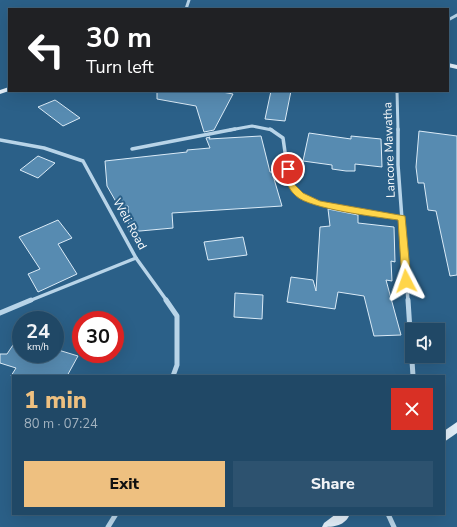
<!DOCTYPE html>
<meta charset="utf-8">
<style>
:root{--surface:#204866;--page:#2d526f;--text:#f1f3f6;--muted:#a2b2bf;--line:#3d607a;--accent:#eec080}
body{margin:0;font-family:"Nunito Sans",sans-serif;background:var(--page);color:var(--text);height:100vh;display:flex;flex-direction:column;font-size:15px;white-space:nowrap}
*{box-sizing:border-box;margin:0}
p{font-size:13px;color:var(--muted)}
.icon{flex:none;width:22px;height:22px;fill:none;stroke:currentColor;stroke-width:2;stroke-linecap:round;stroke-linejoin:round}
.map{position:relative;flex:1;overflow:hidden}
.details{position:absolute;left:12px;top:375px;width:433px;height:140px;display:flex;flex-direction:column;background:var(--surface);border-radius:0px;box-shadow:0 4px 16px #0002,0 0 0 1px var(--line)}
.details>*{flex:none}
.guide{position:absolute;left:8px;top:8px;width:441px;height:84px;border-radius:0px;box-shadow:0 4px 16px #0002,0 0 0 1px var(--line);background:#202124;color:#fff;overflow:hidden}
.buttons{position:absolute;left:405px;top:323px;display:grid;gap:8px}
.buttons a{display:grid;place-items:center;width:40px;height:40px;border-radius:0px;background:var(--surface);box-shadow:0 4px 16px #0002,0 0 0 1px var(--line);font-size:20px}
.speed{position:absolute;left:12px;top:311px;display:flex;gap:8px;font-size:20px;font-weight:700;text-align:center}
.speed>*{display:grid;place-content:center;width:52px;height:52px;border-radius:50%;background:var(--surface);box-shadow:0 4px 16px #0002,0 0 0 1px var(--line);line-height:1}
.speed small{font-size:10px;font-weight:400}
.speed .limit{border:6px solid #d22;background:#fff;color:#111}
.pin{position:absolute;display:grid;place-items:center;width:34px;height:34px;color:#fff;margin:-17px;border:2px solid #fff;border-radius:50%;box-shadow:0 1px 4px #0007}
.me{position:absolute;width:44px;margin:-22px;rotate:356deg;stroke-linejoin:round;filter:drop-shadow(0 0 3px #0008)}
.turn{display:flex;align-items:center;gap:14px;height:84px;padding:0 12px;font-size:18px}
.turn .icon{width:52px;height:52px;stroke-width:2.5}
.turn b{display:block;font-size:28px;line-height:34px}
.round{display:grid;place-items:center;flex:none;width:42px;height:42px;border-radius:0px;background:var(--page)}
.overview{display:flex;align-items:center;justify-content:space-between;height:68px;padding:0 12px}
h1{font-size:24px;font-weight:800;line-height:30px;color:var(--accent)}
.cta{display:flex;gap:8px;margin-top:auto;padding:8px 12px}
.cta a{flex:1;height:46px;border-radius:0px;background:var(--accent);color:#111;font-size:16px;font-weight:800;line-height:46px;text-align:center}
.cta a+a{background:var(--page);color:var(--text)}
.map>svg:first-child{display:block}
.building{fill:#578bb1;stroke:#dbebf7}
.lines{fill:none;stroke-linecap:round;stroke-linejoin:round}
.street-far2{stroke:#b8d4e8;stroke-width:3}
.street-far1{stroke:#b8d4e8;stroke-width:3.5}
.street{stroke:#b8d4e8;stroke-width:5}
.secondary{fill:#e2eef8;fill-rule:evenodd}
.route{fill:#ffd54a;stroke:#a68a30}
.labels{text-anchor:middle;stroke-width:4;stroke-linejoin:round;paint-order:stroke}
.street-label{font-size:12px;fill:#fff;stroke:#2b6088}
</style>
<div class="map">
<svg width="457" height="527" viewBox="0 0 457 527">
<rect width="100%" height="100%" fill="#2b6088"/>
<g class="building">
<path d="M157,91h60l16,3 -19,36 -10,2 -8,-26 -39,-7z"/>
<path d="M271,91h20l-6,30 -20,-2z"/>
<path d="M55,100l3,2 22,16 -17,8 -25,-19z"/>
<path d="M419,131l38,5v139l-7,1 -14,-65 -8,-1 -4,-27h-6l-2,-16z"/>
<path d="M309,133l42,6v-3l30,3 1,28 -27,-3v7h-9l-14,-2v-4l-29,-4z"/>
<path d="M261,136l9,36h2l10,34 -110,7 1,15 -44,4 -1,-26 -9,1 -12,-21 -2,-25 82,-9v-2l23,-2 -4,-10 4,-1 -1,2z"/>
<path d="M38,156l17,7 -17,15 -18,-8z"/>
<path d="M328,209l30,6v8l36,4 1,35 -4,-1 1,20 -6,-1 15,55 -27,1 -10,-40 -26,-4 -3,17 -48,-7 4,-25 22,3 3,11 4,-64 10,-1z"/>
<path d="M58,220l14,18 -14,6 19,30 -39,18 -10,-18 12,-5 -21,-32z"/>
<path d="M243,237l4,18 -39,5 -4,-18z"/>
<path d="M235,293l28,2 -1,24 -28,-2z"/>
<path d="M21,333v21h34v-5l23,7 -11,20h-56l5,-8 -16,-5v-9h7z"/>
</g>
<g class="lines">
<g class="street-far2">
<path d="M186,9l3,-9"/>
<path d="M448,20l9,-5"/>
<path d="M397,91l1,39"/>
<path d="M230,130l22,-4 20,4"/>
</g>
<g class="street-far1">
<path d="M270,129l13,9 6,42c8,28 87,34 113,38"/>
<path d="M398,129v36l10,136"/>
<path d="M0,140l44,8 39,13 53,97 31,43"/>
<path d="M132,149l103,-20"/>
<path d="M29,301l107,-43"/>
</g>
<g class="street">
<path d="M166,300l11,16v49l-4,11"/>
<path d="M408,300l5,76"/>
<path d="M0,313l31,-13"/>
<path d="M388,514l6,13"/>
<path d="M108,527l8,-13"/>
</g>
<g class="secondary">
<path d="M448,63l9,2v4l-9,-2z"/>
<path d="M9,87v4l-9,3v-4z"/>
<path d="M457,422v11l-13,9v-11z"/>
<path d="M336,514h14c-5,12 -16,13 -28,13l2,-4z"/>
</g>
</g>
<path class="route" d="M288,166l4,3 2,15 9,9 17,8 85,15 6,65 -1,3h-7l-1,-3 -4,-61c-21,-3 -88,-11 -102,-24 -9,-8 -10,-16 -12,-27z"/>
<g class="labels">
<g class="street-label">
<text transform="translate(389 150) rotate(-92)" y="4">Lancore Mawatha</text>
<text transform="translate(130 224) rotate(61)" y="4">Weli Road</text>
</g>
</g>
</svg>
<div class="buttons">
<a><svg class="icon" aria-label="sound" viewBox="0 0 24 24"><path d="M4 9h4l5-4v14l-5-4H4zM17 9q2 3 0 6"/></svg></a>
</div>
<div class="speed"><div>24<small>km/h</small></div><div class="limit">30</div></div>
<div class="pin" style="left:288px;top:169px;background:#d93025"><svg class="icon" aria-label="arrive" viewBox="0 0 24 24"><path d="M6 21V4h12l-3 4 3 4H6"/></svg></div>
<svg class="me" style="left:406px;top:281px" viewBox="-20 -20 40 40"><path d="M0-17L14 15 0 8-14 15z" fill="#ffd54a" stroke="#fff" stroke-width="4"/></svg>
<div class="guide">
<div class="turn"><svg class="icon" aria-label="left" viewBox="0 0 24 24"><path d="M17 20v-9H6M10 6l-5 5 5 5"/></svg><div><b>30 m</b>Turn left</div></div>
</div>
<section class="details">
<div class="overview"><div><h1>1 min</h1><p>80 m · 07:24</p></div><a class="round" style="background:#d93025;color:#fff"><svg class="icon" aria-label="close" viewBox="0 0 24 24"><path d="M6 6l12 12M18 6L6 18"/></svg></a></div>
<div class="cta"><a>Exit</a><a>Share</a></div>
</section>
</div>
